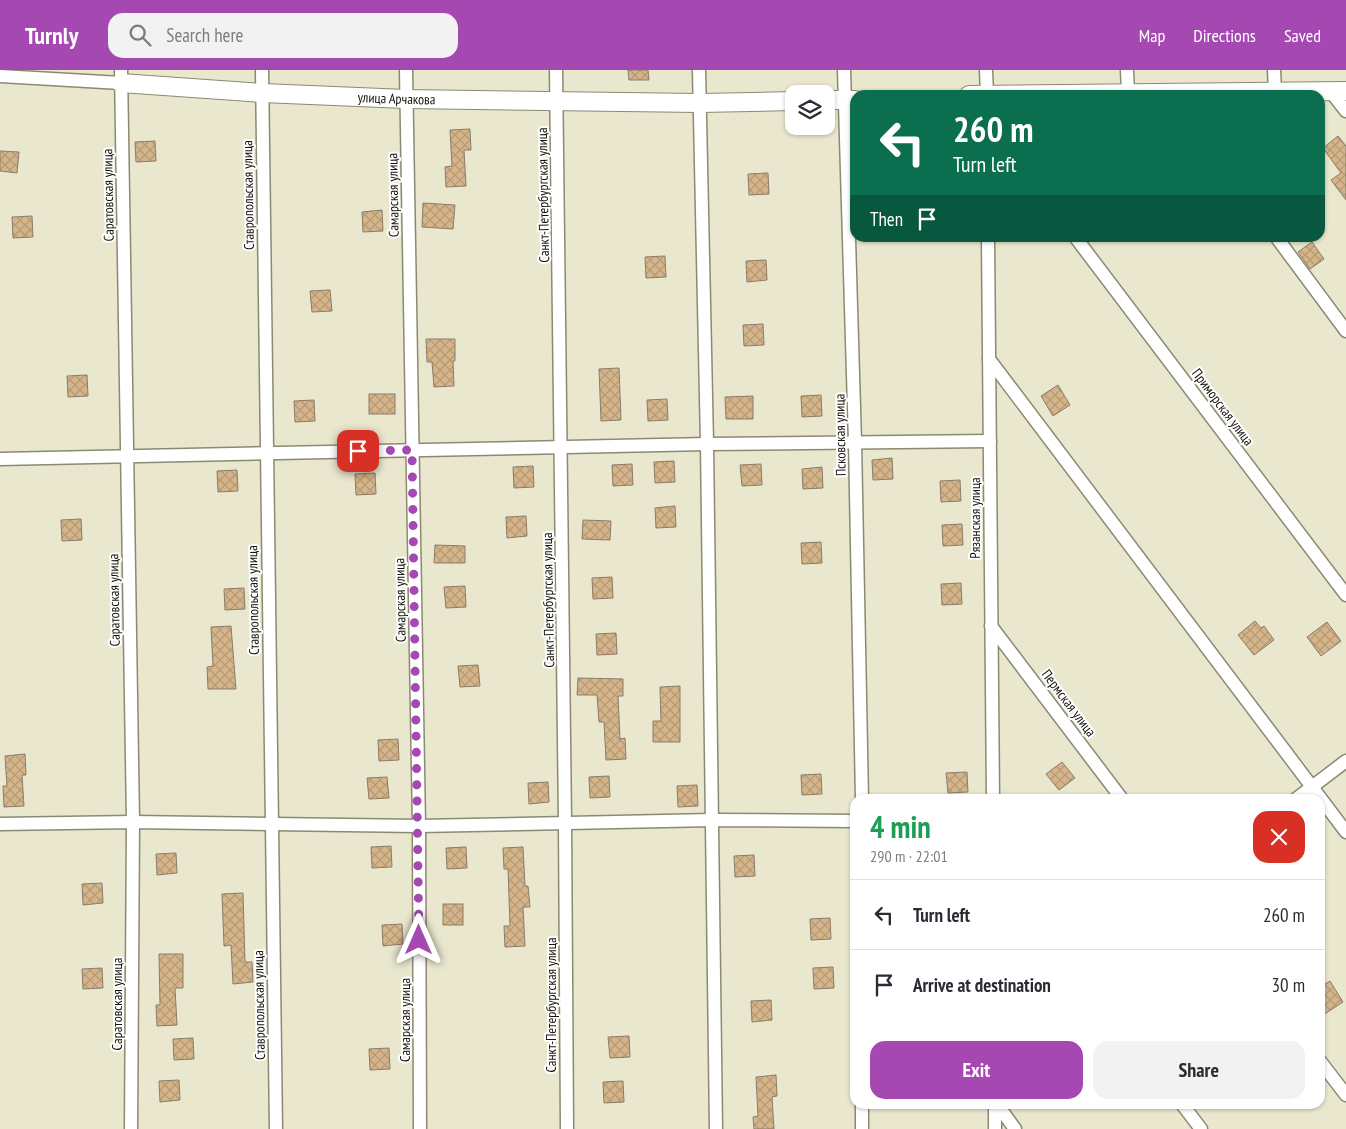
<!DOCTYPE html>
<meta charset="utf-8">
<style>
:root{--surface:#fff;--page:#f2f2f3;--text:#2b2b33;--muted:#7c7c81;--line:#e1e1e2;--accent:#a548b2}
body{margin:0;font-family:"PT Sans Narrow",sans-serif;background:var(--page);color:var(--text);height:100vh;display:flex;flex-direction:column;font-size:19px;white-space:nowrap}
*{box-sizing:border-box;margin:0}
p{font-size:16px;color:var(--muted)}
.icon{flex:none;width:28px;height:28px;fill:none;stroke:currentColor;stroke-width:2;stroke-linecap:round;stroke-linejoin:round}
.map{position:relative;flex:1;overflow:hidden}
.drawer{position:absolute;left:850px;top:724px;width:475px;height:315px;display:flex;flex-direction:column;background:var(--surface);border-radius:15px;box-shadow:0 1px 4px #0004}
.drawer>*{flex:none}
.guide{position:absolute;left:850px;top:20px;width:475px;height:152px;border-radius:15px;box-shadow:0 1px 4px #0004;background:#0b6e4f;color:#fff;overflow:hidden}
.buttons{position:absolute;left:785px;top:15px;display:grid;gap:10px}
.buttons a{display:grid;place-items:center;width:50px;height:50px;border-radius:10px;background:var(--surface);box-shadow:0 1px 4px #0004;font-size:25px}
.pin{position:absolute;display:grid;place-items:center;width:42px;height:42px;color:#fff;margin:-21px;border-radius:10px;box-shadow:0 2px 8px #0006}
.me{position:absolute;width:55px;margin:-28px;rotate:0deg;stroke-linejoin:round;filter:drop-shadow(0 0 4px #0008)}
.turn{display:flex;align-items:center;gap:18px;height:105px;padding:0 20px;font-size:22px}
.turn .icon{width:65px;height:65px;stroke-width:2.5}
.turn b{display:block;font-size:35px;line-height:42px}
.then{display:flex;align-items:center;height:48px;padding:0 20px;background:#0003;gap:10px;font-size:19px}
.round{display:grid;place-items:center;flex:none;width:52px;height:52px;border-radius:15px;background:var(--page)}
.overview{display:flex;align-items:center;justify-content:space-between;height:85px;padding:0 20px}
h1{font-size:30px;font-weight:700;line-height:38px;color:#1e9e55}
.primary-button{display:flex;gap:10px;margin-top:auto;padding:10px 20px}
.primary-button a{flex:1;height:58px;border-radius:15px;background:var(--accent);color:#fff;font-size:20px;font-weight:700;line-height:58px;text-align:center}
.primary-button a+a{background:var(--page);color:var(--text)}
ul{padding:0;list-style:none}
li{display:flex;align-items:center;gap:15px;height:70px;padding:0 20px;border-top:1px solid var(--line)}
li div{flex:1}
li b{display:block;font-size:19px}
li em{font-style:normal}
header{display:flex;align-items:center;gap:30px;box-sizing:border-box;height:70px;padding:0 25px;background:var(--accent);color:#fff}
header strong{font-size:24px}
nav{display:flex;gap:28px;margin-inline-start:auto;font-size:18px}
.search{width:350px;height:45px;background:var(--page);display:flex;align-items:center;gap:12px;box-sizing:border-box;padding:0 18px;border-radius:15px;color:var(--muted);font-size:19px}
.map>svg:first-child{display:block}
.building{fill:url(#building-cross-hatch);stroke:#8b7c6a}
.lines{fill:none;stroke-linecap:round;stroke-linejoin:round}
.street-casing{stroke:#8c8973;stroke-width:15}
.secondary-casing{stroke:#8c8973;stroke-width:20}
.street{stroke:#fff;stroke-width:12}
.secondary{stroke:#fff;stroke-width:18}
.route{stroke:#a548b2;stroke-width:9;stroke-dasharray:0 16.2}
.labels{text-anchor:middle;stroke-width:4;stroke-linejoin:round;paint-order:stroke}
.street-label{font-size:14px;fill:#14130a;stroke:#fff}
</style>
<header>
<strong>Turnly</strong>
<div class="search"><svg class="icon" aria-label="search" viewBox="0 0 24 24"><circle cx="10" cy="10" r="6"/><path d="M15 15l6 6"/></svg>Search here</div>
<nav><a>Map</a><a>Directions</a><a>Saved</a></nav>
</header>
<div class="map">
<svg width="1346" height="1059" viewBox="0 0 1346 1059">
<defs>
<pattern id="building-cross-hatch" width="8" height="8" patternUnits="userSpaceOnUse" patternTransform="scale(1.25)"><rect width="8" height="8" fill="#d5b489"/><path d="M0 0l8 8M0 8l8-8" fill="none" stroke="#b69a75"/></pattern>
</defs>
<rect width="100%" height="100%" fill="#eae7cf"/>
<g class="building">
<path d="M628,0h20l1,10h-20z"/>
<path d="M470,59l1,21h-7l2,36 -20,1 -1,-20 7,-1 -2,-36z"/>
<path d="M1338,66l8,10v54l-15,-20 10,-7 -18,-25z"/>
<path d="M155,71l1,20 -20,1 -1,-20z"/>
<path d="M0,81l19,1 -2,21 -17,-2z"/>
<path d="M768,103l1,21 -20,1 -1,-21z"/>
<path d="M423,133l32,2 -2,24 -31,-2z"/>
<path d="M382,140l1,21 -20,1 -1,-20z"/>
<path d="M32,146l1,21 -20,1 -1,-21z"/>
<path d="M1312,172l12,17 -14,10 -12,-17z"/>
<path d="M665,186l1,21 -20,1 -1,-21z"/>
<path d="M766,190l1,20 -20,2 -1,-21z"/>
<path d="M330,220l2,21 -20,1 -2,-21z"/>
<path d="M763,254l1,21 -20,1 -1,-21z"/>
<path d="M426,269h29v22h-2l1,25 -20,1 -2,-25h-5z"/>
<path d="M619,298l2,52 -20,1 -2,-52z"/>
<path d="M87,305l1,21 -20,1 -1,-21z"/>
<path d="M1058,315l12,20 -17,11 -12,-20z"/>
<rect x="369" y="324" width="26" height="20"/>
<path d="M821,325l1,21 -20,1 -1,-21z"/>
<path d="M753,326v23h-27l-1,-22z"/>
<path d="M667,329l1,21 -20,1 -1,-21z"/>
<path d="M314,330l1,21 -20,1 -1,-21z"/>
<path d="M892,388l1,21 -20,1 -1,-20z"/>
<path d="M674,391l1,21 -20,1 -1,-21z"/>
<path d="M632,394l1,21 -20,1 -1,-21z"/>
<path d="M761,394l1,21 -20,1 -2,-21z"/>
<path d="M533,396l1,21 -20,1 -1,-21z"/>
<path d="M822,397l1,21 -20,1 -1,-20z"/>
<path d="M237,400l1,21 -20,1 -1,-21z"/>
<path d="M375,403l1,21 -20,1 -1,-21z"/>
<path d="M960,410l1,21 -20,1 -1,-21z"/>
<path d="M675,436l1,21 -20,1 -1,-20z"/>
<path d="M526,446l1,20 -20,2 -1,-21z"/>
<path d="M81,449l1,21 -20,1 -1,-21z"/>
<path d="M583,450l28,1 -1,19 -28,-1z"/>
<path d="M962,454l1,21 -20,1 -1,-21z"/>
<path d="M821,472l1,21 -20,1 -1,-21z"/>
<path d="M435,475l30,1v17h-31z"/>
<path d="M612,507l1,21 -20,1 -1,-21z"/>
<path d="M961,513l1,21 -20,1 -1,-21z"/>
<path d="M465,516l1,21 -20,1 -2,-21z"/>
<path d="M244,518l1,21 -20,1 -1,-21z"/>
<path d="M1255,551l6,7 3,-2 10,14 -20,15 -16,-20z"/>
<path d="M1327,552l14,19 -20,15 -14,-19z"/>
<path d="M231,556l5,63h-28l-1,-22 6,-1 -2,-39z"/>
<path d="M616,563l1,21 -20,1 -1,-21z"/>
<path d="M478,595l2,21 -20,1 -2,-21z"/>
<path d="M578,608l45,1v17h-5l2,43 5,-1 1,21 -20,1 -2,-38h-5l-2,-27h-20z"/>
<path d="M680,616v56h-27v-21h8l-1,-34z"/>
<path d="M398,669l1,21 -20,1 -1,-21z"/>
<path d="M25,684l1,21h-4l2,31 -20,1 -1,-21h4l-2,-30z"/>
<path d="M1062,692l13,16 -16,12 -13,-16z"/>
<path d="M967,702l1,20 -20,1 -2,-20z"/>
<path d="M821,704l1,20 -20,1 -1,-20z"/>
<path d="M609,706l1,21 -20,1 -1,-21z"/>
<path d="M387,707l2,21 -20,1 -2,-21z"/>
<path d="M548,712l1,20 -20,2 -1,-21z"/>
<path d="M697,715l1,21 -20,1 -1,-21z"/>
<path d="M391,776l1,21 -20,1 -1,-21z"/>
<path d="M466,777l1,21 -20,1 -1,-21z"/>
<path d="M523,777l2,39h3l2,21h-7l2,39 -20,1 -1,-21h6l-2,-57h-4l-1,-21z"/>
<path d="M176,783l1,20 -20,2 -1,-21z"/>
<path d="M754,785l1,21 -20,1 -1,-21z"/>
<path d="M102,813l1,20 -20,2 -1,-21z"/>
<path d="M243,823l2,69h7l1,20 -20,2 -2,-39 -7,1 -2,-52z"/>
<rect x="443" y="834" width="20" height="21"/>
<path d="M830,848l1,21 -20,1 -1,-21z"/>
<path d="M402,854l1,20 -20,2 -1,-21z"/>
<path d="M159,884h24v34h-8l2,37 -20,1 -1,-21h4z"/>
<path d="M833,897l1,21 -20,1 -1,-21z"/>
<path d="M102,898l1,20 -20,1 -1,-20z"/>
<path d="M1330,911l13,21 -23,15v-30z"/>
<path d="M771,930l1,20 -20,2 -1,-21z"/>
<path d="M629,966l1,21 -20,1 -2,-21z"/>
<path d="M193,968l1,21 -20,1 -1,-21z"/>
<path d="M389,978l1,21 -20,1 -1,-21z"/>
<path d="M776,1005l1,21 -5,1 2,32h-20l-1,-12 5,-1 -2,-39z"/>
<path d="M179,1010l1,20 -20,2 -1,-21z"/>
<path d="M623,1011l1,21 -20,1 -1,-21z"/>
</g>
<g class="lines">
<defs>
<g id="street">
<path d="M121,0l12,752 -2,307"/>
<path d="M262,0l14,1059"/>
<path d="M406,0l13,756 1,303"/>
<path d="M556,0l9,752 2,307"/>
<path d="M699,0l8,374 9,685"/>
<path d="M844,0l11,372 7,357"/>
<path d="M986,0l1,25"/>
<path d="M1127,0l1,23"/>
<path d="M1274,0l1,22"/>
<path d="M0,6l121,7"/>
<path d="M1331,22l15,19"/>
<path d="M988,168l5,561"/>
<path d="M1076,168l270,357"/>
<path d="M1277,168l69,93"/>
<path d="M989,289l357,473"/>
<path d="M0,389l707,-15 283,-3"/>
<path d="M991,556l131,173"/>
<path d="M1296,729l50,-38"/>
<path d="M0,754l133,-2 286,4 293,-6 143,1"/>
<path d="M1320,991l26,34"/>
<path d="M995,1034v25"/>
<path d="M997,1034l18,25"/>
<path d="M1182,1034l19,25"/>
<path d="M862,1059v-25"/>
</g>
<g id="secondary">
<path id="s1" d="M121,13l141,10 144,6 294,4 94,-2"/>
<path d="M969,25l377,-4"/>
<path d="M826,30h29"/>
</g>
</defs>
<use href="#street" class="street-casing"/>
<use href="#secondary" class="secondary-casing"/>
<use href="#street" class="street"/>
<use href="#secondary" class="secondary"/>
</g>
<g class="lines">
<path class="route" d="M358,381l54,-1 7,490"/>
</g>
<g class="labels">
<g class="street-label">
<text dy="5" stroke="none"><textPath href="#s1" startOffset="276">улица Арчакова</textPath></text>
<text transform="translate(108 125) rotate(-91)" y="5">Саратовская улица</text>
<text transform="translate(248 125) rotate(-91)" y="5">Ставропольская улица</text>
<text transform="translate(393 125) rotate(-91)" y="5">Самарская улица</text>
<text transform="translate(543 125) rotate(-91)" y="5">Санкт-Петербургская улица</text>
<text transform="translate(1223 337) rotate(53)" y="5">Приморская улица</text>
<text transform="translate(840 365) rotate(-91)" y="5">Псковская улица</text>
<text transform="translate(975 448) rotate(-90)" y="5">Рязанская улица</text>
<text transform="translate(114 530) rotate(-91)" y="5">Саратовская улица</text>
<text transform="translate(253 530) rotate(-91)" y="5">Ставропольская улица</text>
<text transform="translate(400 530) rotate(-91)" y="5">Самарская улица</text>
<text transform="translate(548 530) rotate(-91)" y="5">Санкт-Петербургская улица</text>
<text transform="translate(1069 633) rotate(53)" y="5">Пермская улица</text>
<text transform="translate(117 934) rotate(-90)" y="5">Саратовская улица</text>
<text transform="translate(259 935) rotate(-91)" y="5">Ставропольская улица</text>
<text transform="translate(551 935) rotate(-90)" y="5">Санкт-Петербургская улица</text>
<text transform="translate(405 950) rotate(-90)" y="5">Самарская улица</text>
</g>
</g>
</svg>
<div class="buttons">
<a><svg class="icon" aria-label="layers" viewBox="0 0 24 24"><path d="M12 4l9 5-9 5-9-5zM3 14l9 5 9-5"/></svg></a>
</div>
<div class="pin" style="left:358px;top:381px;background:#d93025"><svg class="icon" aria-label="arrive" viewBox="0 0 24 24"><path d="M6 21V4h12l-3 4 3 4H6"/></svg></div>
<svg class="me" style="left:419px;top:870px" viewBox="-20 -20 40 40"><path d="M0-17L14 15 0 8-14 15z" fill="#a548b2" stroke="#fff" stroke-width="4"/></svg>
<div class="guide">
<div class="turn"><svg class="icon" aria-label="left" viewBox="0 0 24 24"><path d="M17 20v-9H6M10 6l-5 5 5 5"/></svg><div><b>260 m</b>Turn left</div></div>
<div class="then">Then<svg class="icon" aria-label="arrive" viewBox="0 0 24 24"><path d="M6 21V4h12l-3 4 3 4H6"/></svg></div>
</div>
<section class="drawer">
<div class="overview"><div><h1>4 min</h1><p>290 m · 22:01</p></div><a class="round" style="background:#d93025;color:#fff"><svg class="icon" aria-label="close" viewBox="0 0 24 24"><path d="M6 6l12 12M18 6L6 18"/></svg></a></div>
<ul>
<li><svg class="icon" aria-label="left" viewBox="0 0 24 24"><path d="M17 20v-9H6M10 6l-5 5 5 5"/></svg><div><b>Turn left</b></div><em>260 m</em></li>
<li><svg class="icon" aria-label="arrive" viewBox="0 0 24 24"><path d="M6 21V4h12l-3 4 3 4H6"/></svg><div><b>Arrive at destination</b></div><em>30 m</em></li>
</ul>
<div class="primary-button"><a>Exit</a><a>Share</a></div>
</section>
</div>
